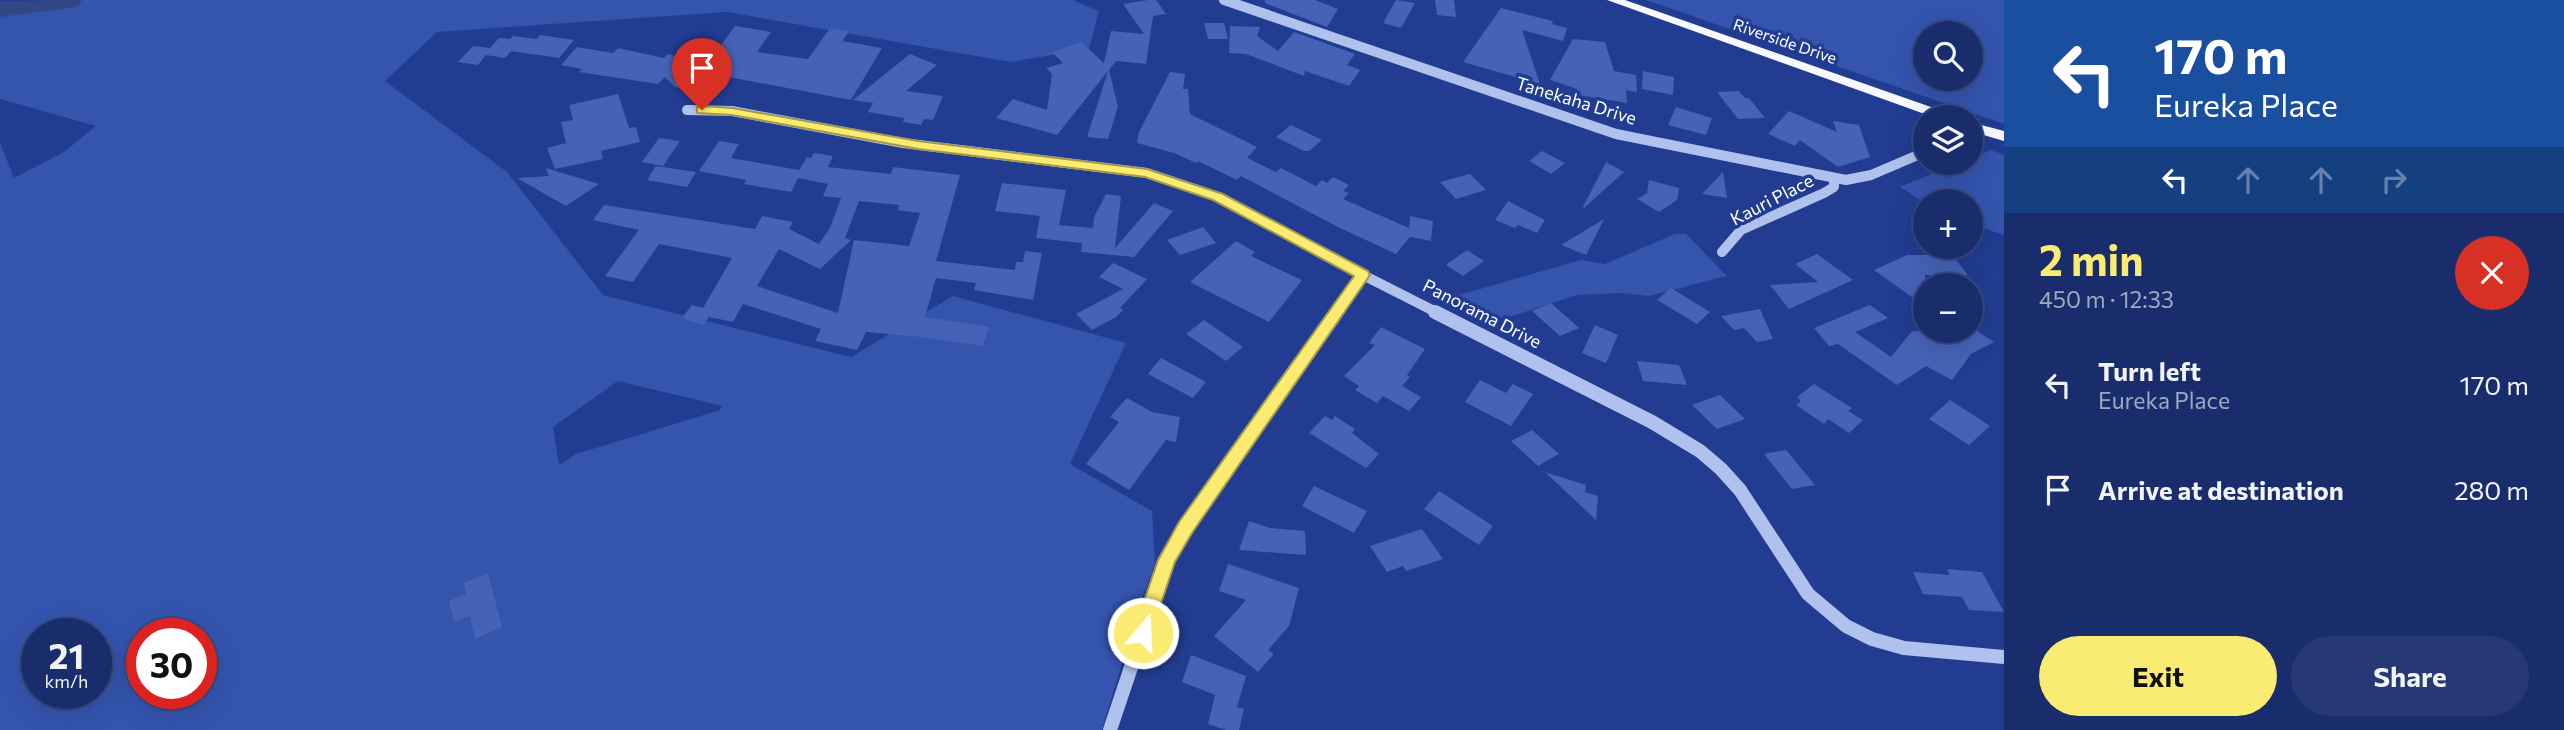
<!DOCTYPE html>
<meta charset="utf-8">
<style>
:root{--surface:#192d6c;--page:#263974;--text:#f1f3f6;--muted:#9fa8c2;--line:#37497f;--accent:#faec72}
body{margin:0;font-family:Commissioner,sans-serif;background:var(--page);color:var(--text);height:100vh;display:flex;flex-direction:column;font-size:26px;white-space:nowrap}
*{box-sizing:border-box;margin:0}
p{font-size:23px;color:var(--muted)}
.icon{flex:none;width:38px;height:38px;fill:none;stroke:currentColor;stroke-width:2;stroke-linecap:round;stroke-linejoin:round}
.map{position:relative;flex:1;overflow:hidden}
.panel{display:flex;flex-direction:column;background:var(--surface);width:560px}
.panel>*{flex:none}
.guide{background:#1a4fa0;color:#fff;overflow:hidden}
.buttons{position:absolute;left:1913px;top:21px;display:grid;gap:14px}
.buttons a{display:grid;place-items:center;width:70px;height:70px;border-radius:50%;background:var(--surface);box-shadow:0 7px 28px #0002,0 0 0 2px var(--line);font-size:35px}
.speed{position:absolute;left:21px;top:618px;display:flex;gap:14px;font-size:35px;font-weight:700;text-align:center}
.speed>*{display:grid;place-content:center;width:91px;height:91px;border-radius:50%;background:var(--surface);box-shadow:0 7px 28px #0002,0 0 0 2px var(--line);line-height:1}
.speed small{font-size:18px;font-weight:400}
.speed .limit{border:10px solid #d22;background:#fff;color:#111}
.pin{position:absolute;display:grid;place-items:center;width:60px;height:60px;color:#fff;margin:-72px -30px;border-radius:50% 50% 50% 0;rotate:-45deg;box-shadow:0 0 7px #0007}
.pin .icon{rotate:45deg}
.me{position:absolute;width:77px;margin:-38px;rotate:19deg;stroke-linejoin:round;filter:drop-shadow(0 0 5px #0008)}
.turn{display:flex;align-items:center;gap:24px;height:147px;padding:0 35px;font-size:32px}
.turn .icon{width:91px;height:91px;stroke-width:2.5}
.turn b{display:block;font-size:49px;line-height:60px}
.lanes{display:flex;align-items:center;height:66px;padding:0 35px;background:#0003;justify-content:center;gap:35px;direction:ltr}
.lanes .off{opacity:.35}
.round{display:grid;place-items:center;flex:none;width:74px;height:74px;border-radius:37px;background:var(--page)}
.overview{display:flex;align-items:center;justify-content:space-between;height:119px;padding:0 35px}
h1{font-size:42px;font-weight:700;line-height:52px;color:var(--accent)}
.button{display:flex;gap:14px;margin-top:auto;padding:14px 35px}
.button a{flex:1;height:80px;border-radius:42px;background:var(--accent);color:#111;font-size:28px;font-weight:700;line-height:80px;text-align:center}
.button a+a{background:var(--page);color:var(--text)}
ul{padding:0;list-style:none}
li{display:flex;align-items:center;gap:21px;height:105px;padding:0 35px}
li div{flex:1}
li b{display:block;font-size:26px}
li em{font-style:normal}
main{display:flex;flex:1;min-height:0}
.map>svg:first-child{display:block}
.green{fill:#3454ae;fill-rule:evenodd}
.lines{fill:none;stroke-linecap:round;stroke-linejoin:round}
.river{fill:#324684;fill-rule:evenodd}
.building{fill:#4562b6;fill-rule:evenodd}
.minor-far1{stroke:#b1c1ed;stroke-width:10}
.minor{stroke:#b1c1ed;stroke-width:14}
.major{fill:#f7f9ff;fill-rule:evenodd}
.route{fill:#faec72;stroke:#a2994a;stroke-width:2}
.labels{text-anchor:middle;stroke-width:7;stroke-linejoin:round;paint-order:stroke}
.far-street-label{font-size:16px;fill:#fff;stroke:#213c90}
.street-label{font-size:18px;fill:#fff;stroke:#213c90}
</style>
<main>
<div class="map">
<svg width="2004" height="730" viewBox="0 0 2004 730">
<rect width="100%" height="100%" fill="#213c90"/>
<g class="green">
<path d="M48,0h1025l26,11 -10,38 -79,13 -283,-50 -290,20 -52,49 122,91 96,123 248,62 102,-61 173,47 -56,121 82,47 3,53 -18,48 -35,118h-1102v-587l14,35 50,-26 32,-26 -96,-27v-87zM618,381l104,25 -2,4 -144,44 -17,11 -6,-38zM37,634h59v59h-59zM142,634h59v59h-59z"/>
<path d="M1646,0h358v124zM1925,33h45v46h-45z"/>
<path d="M1991,150l13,5v80l-33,-11 -1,-23 -45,2 -25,-16 59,-24h11l1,-5z"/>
<path d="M1675,234h11l41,42 -78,20 -27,-3 -45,2 -83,27 -42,-25 129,-37 24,4z"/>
</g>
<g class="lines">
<path class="river" d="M82,0l-4,6 -9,2 -69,9v-16z"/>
</g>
<g class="building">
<path d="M1148,0h8l10,14 -13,2 -7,48 -30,-3 -7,9 9,37 -10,32 -21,-2 21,-66 -51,64 -61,-17 17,-19 34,11 5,-36 -6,-6 17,-5 -11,-11 29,-10 23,21 7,-32 33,3 -21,-30z"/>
<path d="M1265,0h50l23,9 -11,18 -62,-24z"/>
<path d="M1396,0l19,3 -14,25 -18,-5z"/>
<path d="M1435,0h19l2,17 -19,-2z"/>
<path d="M1501,8l52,13 -1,3 15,4 -4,13 -41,-11 18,54 -77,-22z"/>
<path d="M1204,23h20l4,16h-20z"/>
<path d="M735,26l36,6 -14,20 51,7 22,-31 19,3 -7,10 40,7 -31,52 -123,-23 2,-3 -36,-6 16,-20 8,1z"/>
<path d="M1230,26l30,1 -3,9 21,15 16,-19 61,22 -8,11 13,5 -11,16 -44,-15 -1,5 -58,-22 -17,-1z"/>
<path d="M540,35l34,5 -15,18 -48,-7 -6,7 -19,-3 -8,10 -20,-3 15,-16 17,2 9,-10 11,1 3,-3 24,3z"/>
<path d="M1573,39l32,3 9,29 22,4 1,17 -11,-2 1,13 -49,-8 -1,-6 -27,-9z"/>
<path d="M577,47l36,6 5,-5 46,10 4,-4 20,5 -3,30 -10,-2 -10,-10 -7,7 -79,-12 3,-3 -21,-4z"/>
<path d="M910,54l27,11 -31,26 37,5 -10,24 -9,-1 -3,6 -18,-3 1,-4 -36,-6 5,-9 -20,-3z"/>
<path d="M1643,71l31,6 -1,18 -31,-6z"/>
<path d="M1170,72l15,2 -2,15h5l2,25 67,33 -10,11 29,14 5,-4 35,18 6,-6 5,3 6,-6 16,8 -6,6 6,2 -6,6 66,29 1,-12 23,5 -2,20 -21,-4 -14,17 -60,-28 -95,-50 -4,4 -39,-19 -2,2 -22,-10 -37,-10 2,-11z"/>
<path d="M1739,91l6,7h4l16,20 -27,1 -21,-27z"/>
<path d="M618,94l11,34 7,-1 4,15 -39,9 2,8 -48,10 -8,-21 19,-5 -5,-21 12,-2 -4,-15z"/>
<path d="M1676,107l36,11 -6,17 -38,-10z"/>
<path d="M1789,111l48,21 -4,-11 26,4 11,32 -32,10 -38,-27 -5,6 -27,-12z"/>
<path d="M1291,125l31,15 -13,11h-5l-28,-14z"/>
<path d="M659,138l21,3 -17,25 -21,-4z"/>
<path d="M719,141l20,3 -8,14 68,12 8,-13 4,1 3,-5 19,3 -5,11 63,7 2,-7 67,8 -24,86 79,9 1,-8h7l2,-11 17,2 -9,47 -59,-10 2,-7 -40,-5 -11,39 64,10 -6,19 -61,-9 -56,-5 -9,18 -42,-9 6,-12 -78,-25 -10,18 -24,-5 -6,8 -21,-7 10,-13 11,3 29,-50 -73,-14 -26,38 -28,-6 34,-46 -46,-10 11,-15 151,24 7,-13 31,6 -4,7 30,15 11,-16 11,-30 -18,-2 5,-12 -30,-6 -7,14 -47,-8 2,-4 -47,-9zM859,201l40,4 -1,5 22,3 -11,33 -55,-6 -16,73 -81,-27 22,-37 41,20 31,-29 -6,-2z"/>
<path d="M1542,151l23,12 -14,11 -22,-13z"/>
<path d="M1606,162l18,10 -40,36 -1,-1z"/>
<path d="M656,166l40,6 -9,15 -40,-7z"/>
<path d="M546,168l53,16 -33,22 -49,-28 32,-2z"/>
<path d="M1723,172l4,26 -25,-4z"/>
<path d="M1470,174l16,16 -30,9 -16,-17z"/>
<path d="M1649,180l30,8 -2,12 -18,12 -22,-13 10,-6z"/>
<path d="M1002,183l64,7 -7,35 34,3 1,-11 12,-23 15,2 -6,52 39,-45 19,8 -39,46 -53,-5 1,-9 -46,-5 4,-22 -45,-5z"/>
<path d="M1508,201l37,19 -8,13 -19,-8 -3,3 -20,-8z"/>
<path d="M1604,219l-18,36 -25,-10z"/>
<path d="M1203,227l13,16 -36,12 -13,-15z"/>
<path d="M1236,241l19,11 -4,4 51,24 -33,42 -79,-40z"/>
<path d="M1467,250l17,11 -21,15 -17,-11z"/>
<path d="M1817,254l36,26 -64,29 -19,-24 48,-3 -23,-18z"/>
<path d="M1907,255h45l16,20h-43v18l-12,5 -39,-28z"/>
<path d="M1113,263l34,16 -27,29 3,2 -7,7 -24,13 -16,-16 47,-25 -24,-12z"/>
<path d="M1671,288l39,24 -13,12 -40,-24z"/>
<path d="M1551,303l28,25 -19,8 -28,-25z"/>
<path d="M1870,305l18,13 -33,14 36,25 21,-26h65l17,11 -23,12 -19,26 -26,-14 -29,19 -59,-41 -9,2 -15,-18z"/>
<path d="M1760,309l13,30 -16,3 -13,-14 -10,2 -13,-14z"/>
<path d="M1204,320l39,27 -17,14 -40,-27z"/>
<path d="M1595,325l23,10 -12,28 -24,-10z"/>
<path d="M1381,327l44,22 -18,26 3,2 -8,9 19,11 -12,14 -26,-15 -6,7 -22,-13 4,-4 -15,-10 31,-31 -6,-2z"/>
<path d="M1161,358l45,24 -13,16 -45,-24z"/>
<path d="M1637,361l42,4 8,20 -44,-4z"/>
<path d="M1480,380l26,13 7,-9 20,10 -22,32 -46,-24z"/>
<path d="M1814,384l38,24 -4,3 15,9 -14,13 -21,-14 -4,5 -28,-19 5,-4 -4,-4z"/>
<path d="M1720,395l25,24 -28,10 -25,-24z"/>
<path d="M1127,398l25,14 28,5 -4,25 -10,-2 -37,50 -43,-26 33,-42 -9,-5z"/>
<path d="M1950,400l40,26 -21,19 -40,-26z"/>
<path d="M1325,416l7,4 3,-4 20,13 -3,4 27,21 -13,14 -57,-35z"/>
<path d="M1532,430l27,24 -21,12 -27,-25z"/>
<path d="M1786,450l29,35 -23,4 -28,-35z"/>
<path d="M1545,472l41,13 -1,7 13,4 -2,24z"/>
<path d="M1314,486l53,25 -13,22 -52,-27z"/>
<path d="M1439,491l54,35 -14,19 -55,-36z"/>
<path d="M1249,521l21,7 35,3 1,24 -67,-5z"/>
<path d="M1422,529l21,30 -37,12 -3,-5 -16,6 -17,-26z"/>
<path d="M1228,564l71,24 -10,38 -21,24 6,4 -16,18 -44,-36 32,-36 -27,-9z"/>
<path d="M1947,569l35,3 22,40 -35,-2 -7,-13 -39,-3 -10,-22 37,3z"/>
<path d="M488,573l14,54 -27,12 -5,-23 -16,6 -5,-21 17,-7 -2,-11z"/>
<path d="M1191,655l55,21 -9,31 7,2 -5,21h-13l-18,-6 7,-29 -33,-13z"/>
</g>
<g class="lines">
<g class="minor-far1">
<path d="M1224,0l392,134 230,46 25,-5 54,-23"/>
<path d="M687,110l45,1 171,32 244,30 71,24 145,78"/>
<path d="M1722,252l19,-22 83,-37 10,-6v-8"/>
<path d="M1336,313l27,-38 75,38"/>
</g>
<g class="minor">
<path d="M1435,312l217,110 48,29 21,18 19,21 68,104 38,32 26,13 32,9 100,9"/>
<path d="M1110,730l57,-170 11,-20 159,-228"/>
</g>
<g class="major">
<path d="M1607,0h18l326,114 2,3h-20z"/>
<path d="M1970,122l34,9v10l-34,-10z"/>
</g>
</g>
<path class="route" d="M702,106l30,2 186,33 229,28 76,25 145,77 2,4 -2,3 -176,255 -17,29 -26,77 -6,3 -7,-3 -3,-6 25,-73 21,-38 175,-246 -141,-76 -68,-23 -227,-28 -186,-34 -35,-2v-6z"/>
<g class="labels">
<g class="far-street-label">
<text transform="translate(1785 41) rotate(19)" y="6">Riverside Drive</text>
</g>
<g class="street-label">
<text transform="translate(1576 101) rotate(17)" y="6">Tanekaha Drive</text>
<text transform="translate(1772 200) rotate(-27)" y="6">Kauri Place</text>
<text transform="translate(1482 314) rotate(27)" y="6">Panorama Drive</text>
</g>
</g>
</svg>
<div class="buttons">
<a><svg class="icon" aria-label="search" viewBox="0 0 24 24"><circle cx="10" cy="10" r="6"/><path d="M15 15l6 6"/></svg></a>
<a><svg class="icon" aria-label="layers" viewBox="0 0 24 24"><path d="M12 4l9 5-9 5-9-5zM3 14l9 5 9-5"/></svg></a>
<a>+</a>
<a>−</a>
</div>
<div class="speed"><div>21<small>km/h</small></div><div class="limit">30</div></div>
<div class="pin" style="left:702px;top:110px;background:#d93025"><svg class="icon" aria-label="arrive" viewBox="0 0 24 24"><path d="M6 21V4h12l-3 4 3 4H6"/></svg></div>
<svg class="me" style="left:1143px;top:633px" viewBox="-20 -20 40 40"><circle r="17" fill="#faec72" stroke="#fff" stroke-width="3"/><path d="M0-11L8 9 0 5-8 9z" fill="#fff"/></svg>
</div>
<section class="panel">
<div class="guide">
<div class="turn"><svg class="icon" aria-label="left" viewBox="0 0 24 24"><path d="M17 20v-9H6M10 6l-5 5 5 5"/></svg><div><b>170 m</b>Eureka Place</div></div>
<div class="lanes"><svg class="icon" aria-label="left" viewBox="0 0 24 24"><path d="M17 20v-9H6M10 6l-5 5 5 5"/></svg><svg class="icon off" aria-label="ahead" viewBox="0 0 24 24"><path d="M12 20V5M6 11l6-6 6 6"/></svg><svg class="icon off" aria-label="ahead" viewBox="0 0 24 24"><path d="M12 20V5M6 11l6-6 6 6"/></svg><svg class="icon off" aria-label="right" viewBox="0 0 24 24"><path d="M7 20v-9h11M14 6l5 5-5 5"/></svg></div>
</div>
<div class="overview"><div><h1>2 min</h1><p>450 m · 12:33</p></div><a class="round" style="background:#d93025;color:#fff"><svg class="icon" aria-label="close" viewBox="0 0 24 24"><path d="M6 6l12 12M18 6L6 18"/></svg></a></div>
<ul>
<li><svg class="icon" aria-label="left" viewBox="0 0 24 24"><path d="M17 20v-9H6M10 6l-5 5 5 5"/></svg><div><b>Turn left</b><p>Eureka Place</p></div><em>170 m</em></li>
<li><svg class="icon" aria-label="arrive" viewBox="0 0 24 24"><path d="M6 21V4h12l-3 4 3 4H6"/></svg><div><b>Arrive at destination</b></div><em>280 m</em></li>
</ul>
<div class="button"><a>Exit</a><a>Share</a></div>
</section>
</main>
